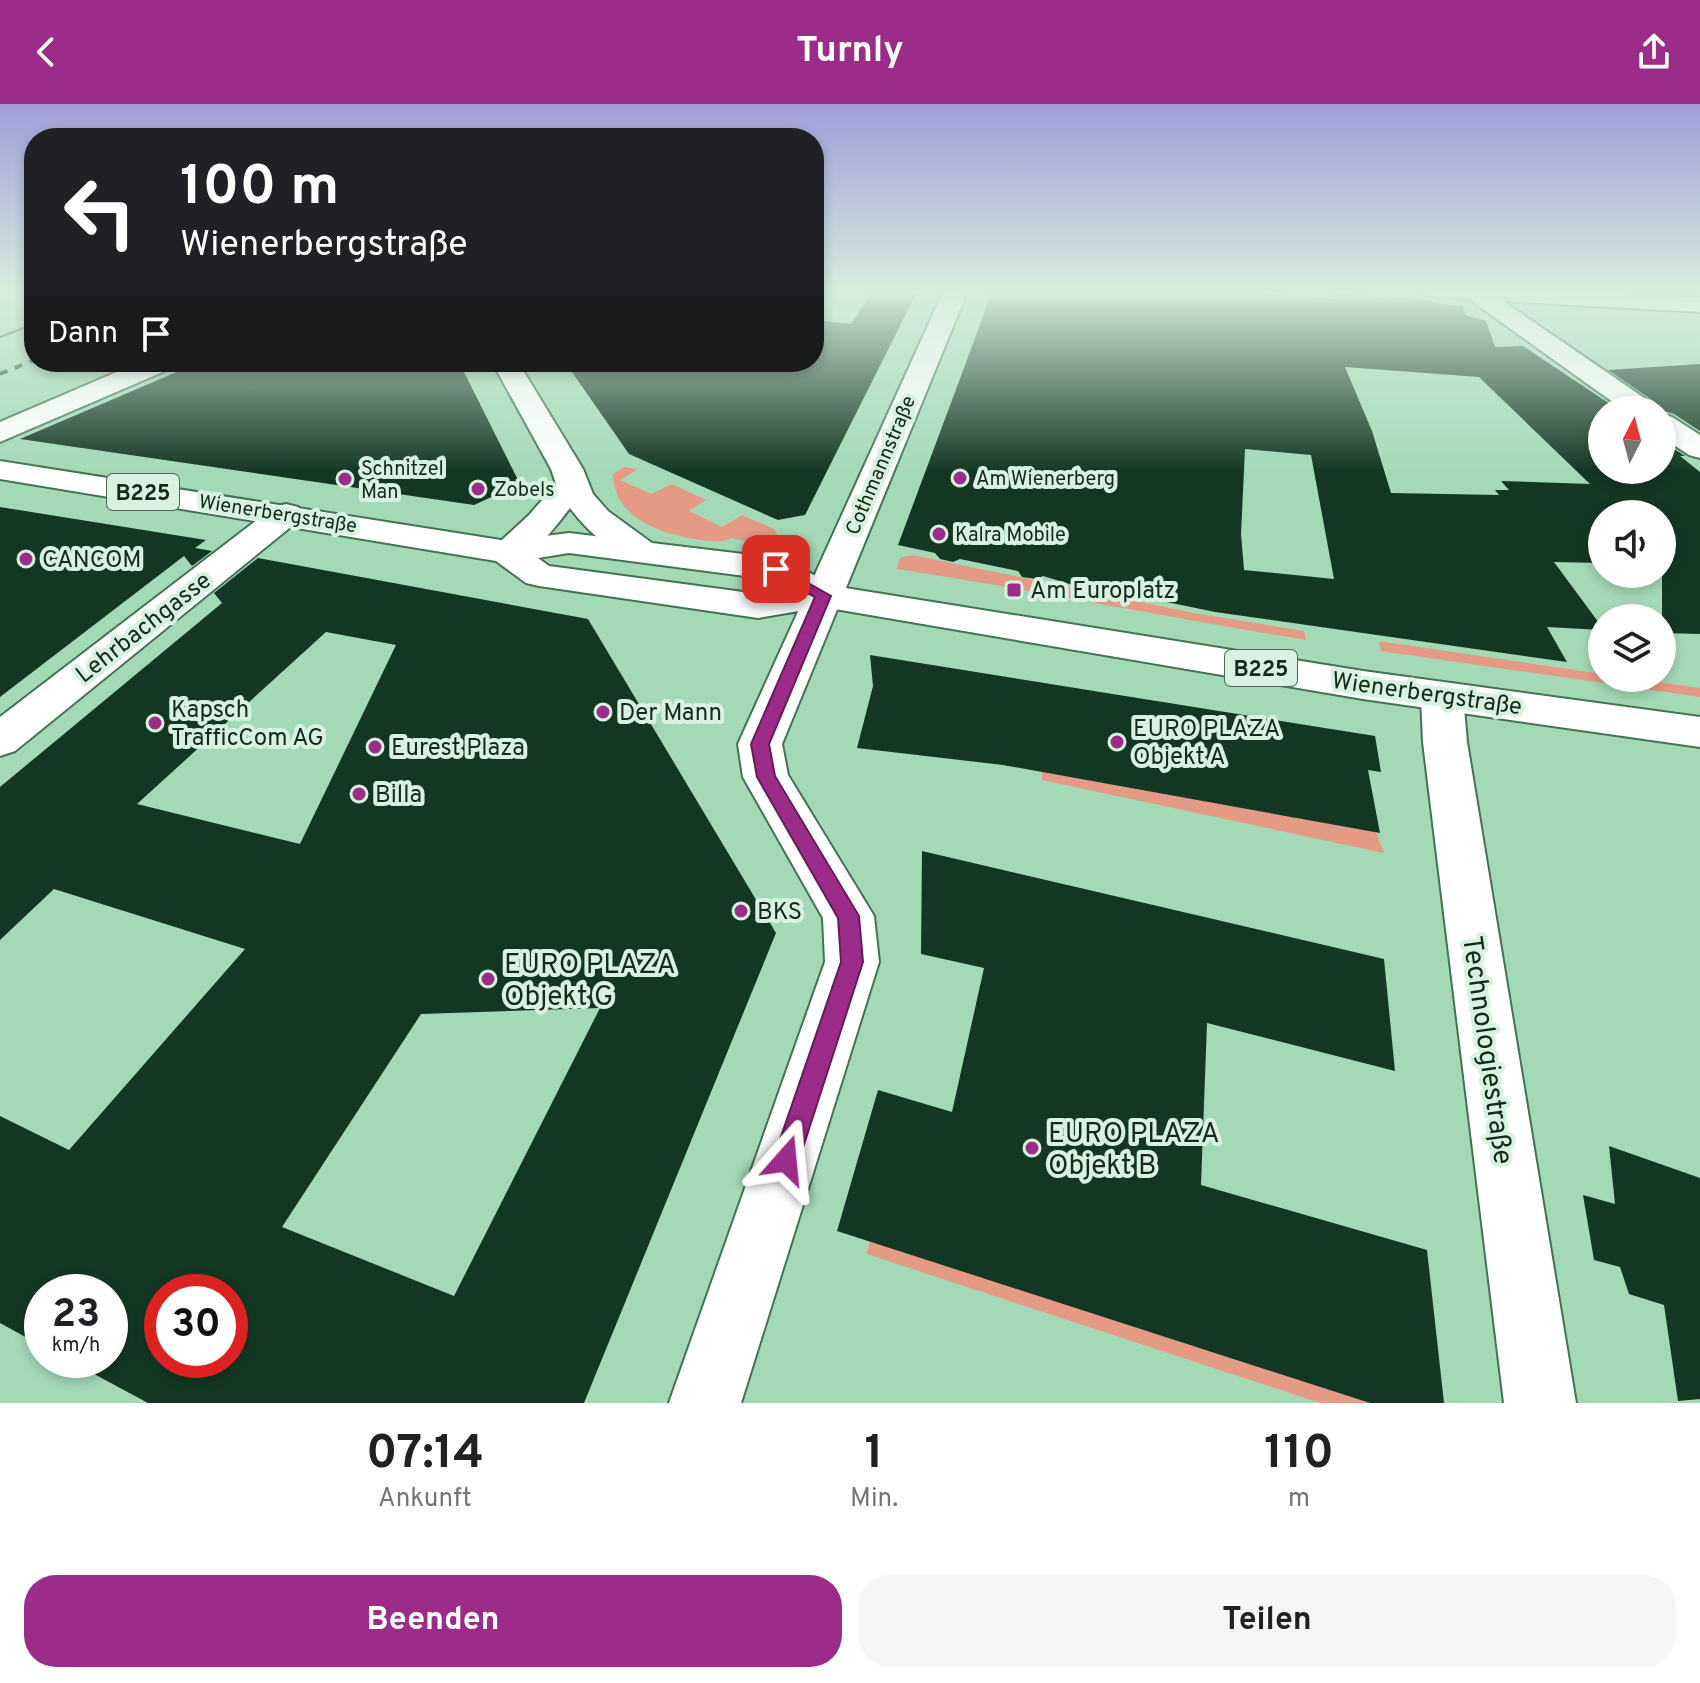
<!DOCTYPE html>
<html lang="de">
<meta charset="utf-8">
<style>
:root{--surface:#fff;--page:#f6f6f6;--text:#202124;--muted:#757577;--accent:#9c2c8a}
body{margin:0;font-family:Overpass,sans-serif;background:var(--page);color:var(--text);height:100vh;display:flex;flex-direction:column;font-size:30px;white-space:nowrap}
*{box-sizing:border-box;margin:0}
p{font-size:26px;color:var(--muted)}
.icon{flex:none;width:44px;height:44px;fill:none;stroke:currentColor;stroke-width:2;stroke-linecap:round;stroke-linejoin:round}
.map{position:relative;height:1299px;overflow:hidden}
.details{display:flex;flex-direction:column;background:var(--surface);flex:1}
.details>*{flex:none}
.banner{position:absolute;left:24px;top:24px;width:800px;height:244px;border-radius:32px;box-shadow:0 4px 12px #0003;background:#202124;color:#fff;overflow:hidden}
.needle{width:52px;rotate:6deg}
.fabs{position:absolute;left:1588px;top:292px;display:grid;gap:16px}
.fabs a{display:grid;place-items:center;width:88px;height:88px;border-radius:50%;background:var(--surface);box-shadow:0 4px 12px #0003;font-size:40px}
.speed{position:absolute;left:24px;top:1170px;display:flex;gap:16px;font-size:40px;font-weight:700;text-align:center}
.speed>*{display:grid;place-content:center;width:104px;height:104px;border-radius:50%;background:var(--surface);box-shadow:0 4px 12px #0003;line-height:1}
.speed small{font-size:20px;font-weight:400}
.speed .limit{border:12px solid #d22;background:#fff;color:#111}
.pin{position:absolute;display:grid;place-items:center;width:68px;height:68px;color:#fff;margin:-34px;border-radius:16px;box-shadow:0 4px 12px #0006}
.me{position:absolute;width:88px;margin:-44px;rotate:18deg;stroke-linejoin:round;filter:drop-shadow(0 0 6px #0008)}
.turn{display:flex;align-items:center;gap:28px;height:168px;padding:0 24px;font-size:36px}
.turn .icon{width:104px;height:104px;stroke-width:2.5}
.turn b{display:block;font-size:56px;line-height:68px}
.then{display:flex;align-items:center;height:76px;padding:0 24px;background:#0003;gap:16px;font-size:30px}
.eta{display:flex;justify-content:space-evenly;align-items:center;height:136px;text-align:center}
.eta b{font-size:48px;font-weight:700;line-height:56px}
.cta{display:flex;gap:16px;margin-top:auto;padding:16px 24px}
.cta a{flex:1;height:92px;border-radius:32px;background:var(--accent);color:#fff;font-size:32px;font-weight:700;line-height:92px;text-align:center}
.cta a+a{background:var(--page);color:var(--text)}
header{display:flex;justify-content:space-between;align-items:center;height:104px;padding:0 24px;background:var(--accent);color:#fff;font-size:36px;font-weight:700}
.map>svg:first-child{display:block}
.green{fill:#e59a86}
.building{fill:#143723;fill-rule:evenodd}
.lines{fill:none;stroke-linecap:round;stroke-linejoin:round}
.street-casing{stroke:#427354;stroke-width:4}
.primary-casing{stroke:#427354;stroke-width:4}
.street{fill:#fff;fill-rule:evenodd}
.primary{fill:#fff;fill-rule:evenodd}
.tram{stroke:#2a4333;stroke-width:2}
.rail{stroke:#2a4333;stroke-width:4;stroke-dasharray:8 8;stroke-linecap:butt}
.route{fill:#9c2c8a;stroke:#651d5a;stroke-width:2}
.poi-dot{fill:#9c2c8a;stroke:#d8f2e0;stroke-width:3}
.labels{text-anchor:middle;stroke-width:8;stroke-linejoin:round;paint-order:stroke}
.far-street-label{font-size:20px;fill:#15291c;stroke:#d8f2e0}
.far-poi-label{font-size:20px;fill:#15291c;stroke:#d8f2e0;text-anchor:start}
.shield{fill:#d8f2e0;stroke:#506557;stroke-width:2}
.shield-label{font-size:22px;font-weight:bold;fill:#15291c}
.poi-label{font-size:24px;fill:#15291c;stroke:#d8f2e0;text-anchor:start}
.street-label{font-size:24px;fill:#15291c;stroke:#d8f2e0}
.near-poi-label{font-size:28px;fill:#15291c;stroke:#d8f2e0;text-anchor:start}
.near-street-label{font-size:28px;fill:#15291c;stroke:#d8f2e0}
</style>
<header><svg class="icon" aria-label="back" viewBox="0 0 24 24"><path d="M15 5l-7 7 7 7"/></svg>Turnly<svg class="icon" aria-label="share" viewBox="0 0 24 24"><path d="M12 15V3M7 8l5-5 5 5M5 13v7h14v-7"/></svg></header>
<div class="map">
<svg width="1700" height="1299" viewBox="0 0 1700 1299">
<rect width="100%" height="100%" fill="#a4d9b6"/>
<g class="green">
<path d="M624,363l14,2 -18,11 31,14 21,-10 34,16 -17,11 33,16 20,-12 32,14 5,9 -12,7 -36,-7c-10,6 -18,3 -30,2 -37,-5 -87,-20 -88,-66z"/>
<path d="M913,451l281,58 110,18 2,9c-137,-22 -272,-50 -409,-71l3,-11z"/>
<path d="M1379,537l223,33v4h28l70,10v9l-319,-46z"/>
<path d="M1042,668l334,60 8,21 -342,-73z"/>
<path d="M870,1137l500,162h-50l-453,-149z"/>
</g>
<g class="building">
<path d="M878,186h40l-113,225 -27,5 -149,-66 -64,-92h249v-42l37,4 21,-32z"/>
<path d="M993,186h207l136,9 -2,-5 89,5 16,5 24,2 2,9 21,6 9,26 28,-1 96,64h-17v60h60v-29l23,15h-5l20,16v162l-38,-1v-119h-60v49l-48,-1 48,65v3l-55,-3 20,35 -352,-50 -121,-25 -8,2 -43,-13 -6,3 -15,-2 -4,-6 -58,-12 -7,3 -13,-3 -5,-6 -37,-8zM1345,263l134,10 111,107 -89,-3 8,9h-14l4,5 -108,-2 -19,-62zM1245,345l66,6 23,124 -90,-9 -3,-36z"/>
<path d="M200,258h259l61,122 -46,21 -454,-66z"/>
<path d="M1700,260v67l-26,-17 -14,-4 -5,-8 -47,-32z"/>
<path d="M0,403l206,33 -11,8 17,3 -20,15 -8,-10 -184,141z"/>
<path d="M258,454l330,61 188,314 -192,470h-436l-80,-43h42v-68h-68v54l-42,-23v-207l69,34 176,-201 -191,-60 -54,51v-153l222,-184 -8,-10zM326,528l70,13 -96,199 -163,-40zM600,904l-146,288 -172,-69 139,-213zM162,1188h68v68h-68z"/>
<path d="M870,551l505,81 6,36 -13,-2 12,63 -377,-68 -146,-17 16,-62z"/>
<path d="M922,747l462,108 11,112 -188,-48 -6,162 226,65 17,153h-74l-533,-172 41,-141 74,22 32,-144 -63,-14z"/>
<path d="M1609,1042l91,32v221l-22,2 -14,-96 -35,-11 -9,-27 -26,-7 -11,-65 32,9z"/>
</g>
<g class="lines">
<defs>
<g id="street">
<path d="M944,186h24l-186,454 6,31 86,141 5,46 -138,441h-72l156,-441 -2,-44 -80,-141 -5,-33z"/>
<path d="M1421,186h135l144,8v14l-197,-11 150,103 4,6h-33l-155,-111 -44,-4z"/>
<path d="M140,258h36l-4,6 -172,74v-20z"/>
<path d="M492,258h26l65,107 10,25 15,17 48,35 6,7 -6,7c-31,8 -68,-28 -86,-52 -18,23 -43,59 -75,51l-6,-7 40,-37 27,-31 -5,-15z"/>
<path d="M1662,310l10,3 28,18v23l-11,-3 -27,-18z"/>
<path d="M286,400l12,3 5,7 -5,7 -283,230 -15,5v-39l274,-210z"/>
<path d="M1442,579l15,4 6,10 4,45 109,661h-72l-81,-661 -2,-45 6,-10z"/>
</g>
<path id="primary" d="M0,357l507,80 62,-8 207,25 13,3 44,25 530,85 337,46v30l-337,-48 -540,-92 -65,11 -219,-32 -13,-3 -30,-22 -496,-82zM569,449l198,26 19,11 -28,4 -209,-28 -11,-8z"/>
</defs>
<use href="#street" class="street-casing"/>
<use href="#primary" class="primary-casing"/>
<use href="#street" class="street"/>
<use href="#primary" class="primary"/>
<path class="tram" d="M0,233l34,-13"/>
<path class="rail" d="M0,270l34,-14"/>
</g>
<linearGradient id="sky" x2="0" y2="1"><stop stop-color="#9f9dd8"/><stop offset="0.51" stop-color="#d6eede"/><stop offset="1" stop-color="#d6eede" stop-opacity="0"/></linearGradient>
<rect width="1700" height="368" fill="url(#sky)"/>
<path class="route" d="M776,461l55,31 -62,148 6,32 84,140 4,46 -64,198 -4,9 -9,4 -9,-4 -4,-9 68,-198 -3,-44 -81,-141 -6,-33 64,-147 -44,-24 -2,-4z"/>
<g class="poi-dot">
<circle cx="960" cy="374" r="8"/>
<circle cx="345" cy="375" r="8"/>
<circle cx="478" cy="385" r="8"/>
<circle cx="939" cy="430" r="8"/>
<circle cx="26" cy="455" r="8"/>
<rect x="1006" y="478" width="16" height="16" rx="4"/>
<circle cx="603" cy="608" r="8"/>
<circle cx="155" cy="619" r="8"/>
<circle cx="1117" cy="638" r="8"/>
<circle cx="375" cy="643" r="8"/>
<circle cx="359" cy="690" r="8"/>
<circle cx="741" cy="807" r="8"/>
<circle cx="488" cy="875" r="8"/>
<circle cx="1032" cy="1044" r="8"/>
</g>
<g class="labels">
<g class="far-street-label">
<text transform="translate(880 361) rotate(-67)" y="7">Cothmannstraße</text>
<text transform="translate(278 409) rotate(9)" y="7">Wienerbergstraße</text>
</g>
<g class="far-poi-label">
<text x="361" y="371">Schnitzel<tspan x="361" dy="23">Man</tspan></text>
<text x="976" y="381">Am Wienerberg</text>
<text x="494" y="392">Zobels</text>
<text x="955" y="437">Kalra Mobile</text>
</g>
<g class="shield">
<rect x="107" y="370" width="72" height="36" rx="6"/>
<rect x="1225" y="546" width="72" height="36" rx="6"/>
</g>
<g class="shield-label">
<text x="143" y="396">B225</text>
<text x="1261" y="572">B225</text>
</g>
<g class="poi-label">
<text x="42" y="463">CANCOM</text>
<text x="1030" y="494">Am Europlatz</text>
<text x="171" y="613">Kapsch<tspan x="171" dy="28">TrafficCom AG</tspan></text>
<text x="619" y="616">Der Mann</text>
<text x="1133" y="632">EURO PLAZA<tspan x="1133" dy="28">Objekt A</tspan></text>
<text x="391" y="651">Eurest Plaza</text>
<text x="375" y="698">Billa</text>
<text x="757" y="815">BKS</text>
</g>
<g class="street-label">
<text transform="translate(143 523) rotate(-38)" y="8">Lehrbachgasse</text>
<text transform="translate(1427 589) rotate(8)" y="8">Wienerbergstraße</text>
</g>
<g class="near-poi-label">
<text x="504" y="869">EURO PLAZA<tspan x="504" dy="32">Objekt G</tspan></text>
<text x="1048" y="1038">EURO PLAZA<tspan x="1048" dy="32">Objekt B</tspan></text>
</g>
<g class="near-street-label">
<text transform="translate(1489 946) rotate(82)" y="10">Technologiestraße</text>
</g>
</g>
</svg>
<div class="fabs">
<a><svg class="needle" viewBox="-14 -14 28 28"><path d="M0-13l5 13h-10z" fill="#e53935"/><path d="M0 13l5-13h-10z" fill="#757577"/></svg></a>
<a><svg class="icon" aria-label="sound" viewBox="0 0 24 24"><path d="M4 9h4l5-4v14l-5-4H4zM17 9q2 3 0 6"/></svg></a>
<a><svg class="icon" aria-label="layers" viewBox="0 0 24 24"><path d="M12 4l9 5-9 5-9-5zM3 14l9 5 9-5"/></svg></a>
</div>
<div class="speed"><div>23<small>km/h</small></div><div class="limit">30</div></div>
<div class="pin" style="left:776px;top:465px;background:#d93025"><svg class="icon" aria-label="arrive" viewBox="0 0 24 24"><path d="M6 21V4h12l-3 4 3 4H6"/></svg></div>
<svg class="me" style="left:786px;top:1056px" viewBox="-20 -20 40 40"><path d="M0-17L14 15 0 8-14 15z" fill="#9c2c8a" stroke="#fff" stroke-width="4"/></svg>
<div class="banner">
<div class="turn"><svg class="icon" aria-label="left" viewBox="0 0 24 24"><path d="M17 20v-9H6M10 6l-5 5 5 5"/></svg><div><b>100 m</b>Wienerbergstraße</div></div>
<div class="then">Dann<svg class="icon" aria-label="arrive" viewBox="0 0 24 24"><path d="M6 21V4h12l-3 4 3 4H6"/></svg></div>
</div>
</div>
<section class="details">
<div class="eta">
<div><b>07:14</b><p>Ankunft</p></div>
<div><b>1</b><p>Min.</p></div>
<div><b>110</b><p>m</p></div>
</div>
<div class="cta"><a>Beenden</a><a>Teilen</a></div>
</section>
